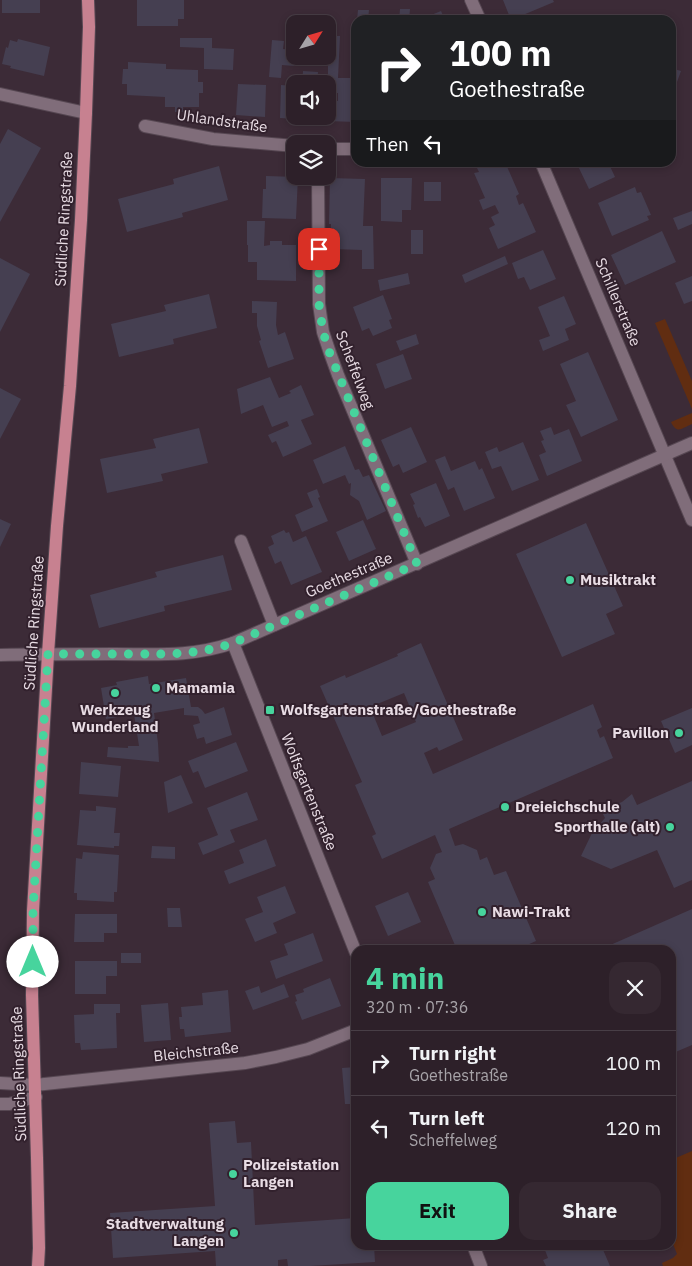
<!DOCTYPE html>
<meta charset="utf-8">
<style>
:root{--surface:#2d2029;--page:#352831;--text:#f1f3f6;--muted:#a7a3a8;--line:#483e46;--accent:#47d49d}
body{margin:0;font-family:"IBM Plex Sans",sans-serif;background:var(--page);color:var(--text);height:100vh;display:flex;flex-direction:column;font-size:19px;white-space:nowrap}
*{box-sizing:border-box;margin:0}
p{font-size:16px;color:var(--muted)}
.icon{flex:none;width:28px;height:28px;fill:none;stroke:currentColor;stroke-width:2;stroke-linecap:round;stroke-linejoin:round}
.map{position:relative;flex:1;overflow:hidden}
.side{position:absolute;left:351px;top:945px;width:325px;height:305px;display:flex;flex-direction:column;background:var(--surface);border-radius:15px;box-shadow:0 2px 8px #0003,0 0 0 1px var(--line)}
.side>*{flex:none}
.hud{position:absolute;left:351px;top:15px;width:325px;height:152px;border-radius:15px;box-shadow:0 2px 8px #0003,0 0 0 1px var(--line);background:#202124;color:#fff;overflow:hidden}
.needle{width:32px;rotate:53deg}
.buttons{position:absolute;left:286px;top:15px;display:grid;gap:10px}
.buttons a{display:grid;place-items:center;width:50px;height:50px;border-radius:10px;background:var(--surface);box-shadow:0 2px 8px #0003,0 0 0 1px var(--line);font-size:25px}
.pin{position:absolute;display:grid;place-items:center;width:42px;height:42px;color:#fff;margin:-21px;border-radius:10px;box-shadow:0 2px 8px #0006}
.me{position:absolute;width:55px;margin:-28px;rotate:0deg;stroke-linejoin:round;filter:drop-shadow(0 0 4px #0008)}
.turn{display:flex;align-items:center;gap:18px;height:105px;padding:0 15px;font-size:22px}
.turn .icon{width:65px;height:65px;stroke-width:2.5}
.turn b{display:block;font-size:35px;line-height:42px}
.then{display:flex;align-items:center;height:48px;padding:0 15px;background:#0003;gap:10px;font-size:19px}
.round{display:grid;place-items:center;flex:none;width:52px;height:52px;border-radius:15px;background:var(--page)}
.summary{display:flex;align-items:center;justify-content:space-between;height:85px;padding:0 15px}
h1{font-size:30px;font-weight:800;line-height:38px;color:var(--accent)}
.button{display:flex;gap:10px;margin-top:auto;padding:10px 15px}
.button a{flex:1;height:58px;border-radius:15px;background:var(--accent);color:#111;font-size:20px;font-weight:800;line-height:58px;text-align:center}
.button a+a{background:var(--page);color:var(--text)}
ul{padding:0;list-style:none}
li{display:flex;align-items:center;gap:15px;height:65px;padding:0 15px;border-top:1px solid var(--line)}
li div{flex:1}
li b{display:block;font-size:19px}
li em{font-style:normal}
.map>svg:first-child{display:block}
.green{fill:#612d11}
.building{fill:#453f51;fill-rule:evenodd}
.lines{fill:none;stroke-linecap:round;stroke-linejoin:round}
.minor-casing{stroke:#564752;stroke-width:14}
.major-casing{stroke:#564752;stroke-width:14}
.minor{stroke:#806d7a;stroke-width:12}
.major{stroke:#c78190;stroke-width:12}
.route{stroke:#47d49d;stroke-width:9;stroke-dasharray:0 16.2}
.poi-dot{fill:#47d49d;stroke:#32212d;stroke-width:2}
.labels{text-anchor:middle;stroke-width:4;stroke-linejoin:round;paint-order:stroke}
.street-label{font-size:15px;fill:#e8dce4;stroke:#32212d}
.poi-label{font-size:15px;font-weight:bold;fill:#e8dce4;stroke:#32212d;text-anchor:start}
</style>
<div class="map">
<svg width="692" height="1266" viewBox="0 0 692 1266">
<rect width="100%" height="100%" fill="#3c2b37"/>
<g class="green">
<path d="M665,319l27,62v28l-37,-86z"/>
<path d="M692,413v11c-10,4 -15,11 -21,-2z"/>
<path d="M692,1151v115h-29l-1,-3 11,-5 4,-4 -6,-15v-79z"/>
</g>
<g class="building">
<rect x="2" y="0" width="38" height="13"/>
<path d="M137,0h47v19h-6v7h-41z"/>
<path d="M503,0h50l1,2 -43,18z"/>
<path d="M400,9h10l-1,11h-10z"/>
<path d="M358,10h11l-1,10h-11z"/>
<path d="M441,11l4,9h-26z"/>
<path d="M328,36h12l-2,42h18v44l-30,-1v-5h2v-16l10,1v-8h-10z"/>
<path d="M180,38h32v10l22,1 -1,21 -29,-1v-21l-24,-1z"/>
<path d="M18,39l32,8 -6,29 -34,-8 1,-2 -9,-2 4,-17 2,1 2,-8 7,2z"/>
<path d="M272,40l12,1 -1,8 12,1 -1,16 -12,-1 -1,13 -12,-1z"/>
<path d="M128,62l38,2v5l32,1v12h5v11h-4v14h-16v5h-8v-5h-10v-10l-38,-2v-11h-5l1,-15h5z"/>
<path d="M671,68l10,3 -4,11 -6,-2z"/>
<path d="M303,71l15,1 -1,12h-15z"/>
<path d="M238,84l28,1 -1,32 -29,-2z"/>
<path d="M281,85l14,1v30h20v4l-35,-2z"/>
<path d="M8,129l33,19 -41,74v-78z"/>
<path d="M478,162h27l14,32 -3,2 3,9 4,-2 13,29 -38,17 -9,-21 6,-3 -4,-8 8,-4 -4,-8 -12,5 -4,-10 6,-2 -11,-25 5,-1 -4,-8z"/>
<path d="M581,162h27l7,15 -26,12 -12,-25z"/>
<path d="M219,166l9,34 -46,13 1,4 -56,15 -9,-33 56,-15 -1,-5z"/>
<path d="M266,176l32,1 -2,42 -34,-1 1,-29h3z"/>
<path d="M330,178l35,1 -2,47h10l1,43h-12v-19l-28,-1 1,-15h-2v-6h-2v-4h-2z"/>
<path d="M381,178h31l-1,32h-9v12l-21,-1z"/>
<rect x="424" y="182" width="17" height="19"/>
<path d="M635,187l2,6 4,-1 10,23 -4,1 2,4 -37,16 -14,-33z"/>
<path d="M692,211v13l-14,6 -5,-12z"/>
<path d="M247,221h18l-1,25 6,-1v-4h12v4h14v36l-39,-1v-18h-9v-17h-1z"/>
<rect x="411" y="230" width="12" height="24"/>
<path d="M662,231l14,31 -51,23 -14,-30z"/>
<path d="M543,250l13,29 -26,11 -6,-13 -6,2 -6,-16z"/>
<path d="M505,256l3,8 -43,19 -3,-8z"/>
<path d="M0,258l30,16 -30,58z"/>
<path d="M408,273l2,11 -30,7 -2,-11z"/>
<path d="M692,276v25l-8,3 -9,-21z"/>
<path d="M209,294l8,34 -44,11 1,5 -55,13 -8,-33 55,-13 -2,-6z"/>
<path d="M383,295l9,24 -3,1 3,8 -19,8 -4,-8 -7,3 -9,-24z"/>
<path d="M564,296l12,28 -11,5 4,11 -26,11 -4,-11 11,-4 -12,-29z"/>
<path d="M252,301l25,1 -1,23 2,10 7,-3 9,27 -26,9 -9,-27 2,-1 -4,-14v-13h-5z"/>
<path d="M416,334l3,10 -19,7 -4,-10z"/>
<path d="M588,352l30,68 -37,17 -15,-32 10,-4 -16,-37z"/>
<path d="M403,354l9,25 -27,10 -9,-25z"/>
<path d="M270,377l9,21 12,-5 -2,-2 12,-6 13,30 -13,5 11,24 -29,13 -7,-16 -4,2 -4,-8 21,-9 -2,-5 -15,6 -9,-22 -22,9 -4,-25z"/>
<path d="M0,388l21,11 -21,40z"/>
<path d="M411,427l16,35 -24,11 -4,-9 -6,3 -12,-27z"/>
<path d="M551,427l3,8 15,-6 13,32 -35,15 -8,-21 7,-3 -5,-11 3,-1 -4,-9z"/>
<path d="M199,428l9,35 -47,11 2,7 -56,12 -7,-34 56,-11 -3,-9z"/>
<path d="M523,442l16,38 -27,11 -11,-25 -9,3 -7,-17 12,-5 2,5z"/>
<path d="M345,446l10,24 4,-1 4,8 6,-2 17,36 -19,9 -8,-19 -9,-6 1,-12 -2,1 -4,-9 -22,9 -10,-24z"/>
<path d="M445,456l6,15 24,-10 4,9 3,-2 13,30 -31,13 -10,-24 -6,3 -13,-30z"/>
<path d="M436,483l14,33 -25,11 -5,-10 -2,1 -5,-13 2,-1 -5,-10z"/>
<path d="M317,489l3,8 -2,1 10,23 -26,11 -7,-17 18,-8 -6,-14z"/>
<path d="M0,519l11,5 -11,23z"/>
<path d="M363,520l13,29 -27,12 -13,-29z"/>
<path d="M586,523l37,83 -17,8 9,20 -53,23 -46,-103z"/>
<path d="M284,530l2,3 3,-1 4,10 13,-6 16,36 -31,13 -10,-24 -6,3 -7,-17 6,-3 -3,-8z"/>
<path d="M223,555l9,35 -68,16 1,5 -66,17 -9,-33 67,-18 -2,-5z"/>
<path d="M421,643l42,97 -24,11 -2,-4 -13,6 9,21 160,-70 9,23 -5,3 3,8 4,-2 9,22 -164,71 6,17 8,-2 14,6 3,10 7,-3 7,18 12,-4 30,70 -20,9h-7l-2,-6 -16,6h-34l-29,-68 7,-3 -5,-11 6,-14 6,-2 -7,-17 -53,24 -10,-23 4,-2 -21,-49 7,-3 -42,-96 25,-11 1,3 52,-22 -1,-2zM404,693l12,29 -34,14 -12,-29z"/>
<path d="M148,676l1,8 37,-6 5,29h7l4,3 3,4 19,-7 8,28 -26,9 -2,-7 -7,2 -4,-14 7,-2 -2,-7 -14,-1v-7l-30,5 4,30 1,19 -52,-5 1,-10 20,1v-2h11l-5,-32 -28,5 -5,-31 16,-3 -1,-3z"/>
<path d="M692,708v37l-17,8 -14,-32z"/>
<path d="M236,742l12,29 -43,17 -7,-17 -5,2 -5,-12z"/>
<path d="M81,762l40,4 -3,31 -39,-3z"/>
<path d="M181,775l12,28 -25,10 -4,-31z"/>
<path d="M692,781v99l-18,8 -17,-38 -46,19 -30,-13 11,-23 13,-15 -4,-8 21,-8 10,-8 5,11z"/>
<path d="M247,792l11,28 -28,10 5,12 -32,13 -5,-12 20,-8 -11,-27z"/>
<path d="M96,806l20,2 -2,25h6l-1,13h-5v2l-37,-3 3,-35 16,1z"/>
<path d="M266,839l10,27 -47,18 -5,-13 20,-8 -5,-13z"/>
<path d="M152,846l23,1v12l-24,-1z"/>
<path d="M83,852l36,3 -2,37h-3v10l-37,-2v-7h-3l2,-35 6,1z"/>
<path d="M285,886l11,27 -23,10 4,10 -22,9 -10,-23 18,-7 -6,-15z"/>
<path d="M408,892l13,30 -33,14 -13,-30z"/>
<path d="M167,908h13l2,19h-14z"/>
<path d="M692,909v136l-21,9v-104h-72z"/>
<path d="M75,914h42v19h-13v9h-30z"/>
<path d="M313,933l10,28 -47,18 -6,-18 18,-6 -4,-11z"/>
<rect x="121" y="953" width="20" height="10"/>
<path d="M75,961h42v15h-11v18h-31z"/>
<path d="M330,978l11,28 -39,14 -7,-18 2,-1 -2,-6 9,-3 -1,-3z"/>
<path d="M284,984l5,13 -36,13 -8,-19 14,-5 2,7z"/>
<path d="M228,990l3,42 -46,5 -1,-8h-4l-1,-12h3l-1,-10 22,-2 -1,-12z"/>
<path d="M168,1003l3,37 -27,2 -3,-37z"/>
<path d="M94,1004h26v9h-4l1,35 -36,2 -1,-7h-5l-1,-28 20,-1z"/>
<path d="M356,1067v71l-3,1 -3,-35h-5l-3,-36z"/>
<path d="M235,1121l2,22 14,-1 4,83 101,-7v27h18l1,17 -65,4h-22l-1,-7 -9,1v6h-62l-1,-15 -102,7 -3,-45 105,-7 -6,-83z"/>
<path d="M543,1245h58l9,21h-64l-3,-6 5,-2z"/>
</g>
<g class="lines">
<defs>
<g id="minor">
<path d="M471,0l9,20"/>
<path d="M0,94l86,19"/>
<path d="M145,126l68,13 82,7"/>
<path d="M328,149h28"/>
<path d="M541,162l151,358"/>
<path d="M318,176l1,128 4,28 7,21 8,22 79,189"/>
<path d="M241,541l33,84"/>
<path d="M233,643l123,310"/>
<path d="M0,655c38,-1 77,-1 115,-1 42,0 77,3 118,-11l459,-200"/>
<path d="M0,1083l35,2 210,-22 31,-6 32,-8 48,-19"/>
<path d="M0,1104h9l27,-7"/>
<path d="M473,1245l8,21"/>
</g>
<path id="major" d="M38,1266l1,-18 -2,-90 -5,-163 1,-84 15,-257 9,-128 13,-140 11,-166 5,-107 3,-86 -1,-27"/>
</defs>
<use href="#minor" class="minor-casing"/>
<use href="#major" class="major-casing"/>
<use href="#minor" class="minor"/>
<use href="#major" class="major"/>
</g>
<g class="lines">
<path class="route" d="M33,962v-51l15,-257c28,0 57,0 85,0 36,0 65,1 100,-11l184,-79 -87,-210 -7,-22 -4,-28v-55"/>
</g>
<g class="poi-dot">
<circle cx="570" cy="580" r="5"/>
<circle cx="156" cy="688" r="5"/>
<circle cx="115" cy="693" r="5"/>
<rect x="265" y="705" width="10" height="10" rx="2.5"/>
<circle cx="679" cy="733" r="5"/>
<circle cx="505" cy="807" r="5"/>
<circle cx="670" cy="827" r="5"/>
<circle cx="482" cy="912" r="5"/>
<circle cx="233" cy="1174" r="5"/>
<circle cx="234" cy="1233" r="5"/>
</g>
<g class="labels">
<g class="street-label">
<text transform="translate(222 121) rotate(8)" y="5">Uhlandstraße</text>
<text transform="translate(64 219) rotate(-87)" y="5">Südliche Ringstraße</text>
<text transform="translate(618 302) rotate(67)" y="5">Schillerstraße</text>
<text transform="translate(355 370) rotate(69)" y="5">Scheffelweg</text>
<text transform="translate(349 575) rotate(-23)" y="5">Goethestraße</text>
<text transform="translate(34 623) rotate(-86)" y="5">Südliche Ringstraße</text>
<text transform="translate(309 792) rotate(68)" y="5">Wolfsgartenstraße</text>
<text transform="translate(196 1052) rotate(-6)" y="5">Bleichstraße</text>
<text transform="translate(19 1074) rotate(-92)" y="5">Südliche Ringstraße</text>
</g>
<g class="poi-label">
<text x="580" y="585">Musiktrakt</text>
<text x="166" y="693">Mamamia</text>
<text x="115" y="715" text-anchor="middle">Werkzeug<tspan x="115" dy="17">Wunderland</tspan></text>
<text x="280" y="715">Wolfsgartenstraße/Goethestraße</text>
<text x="669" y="738" text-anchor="end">Pavillon</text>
<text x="515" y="812">Dreieichschule</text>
<text x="660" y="832" text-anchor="end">Sporthalle (alt)</text>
<text x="492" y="917">Nawi-Trakt</text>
<text x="243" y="1170">Polizeistation<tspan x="243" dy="17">Langen</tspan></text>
<text x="224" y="1229" text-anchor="end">Stadtverwaltung<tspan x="224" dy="17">Langen</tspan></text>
</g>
</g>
</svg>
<div class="buttons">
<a><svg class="needle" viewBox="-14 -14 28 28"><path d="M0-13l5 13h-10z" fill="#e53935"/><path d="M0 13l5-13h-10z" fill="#a7a3a8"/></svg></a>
<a><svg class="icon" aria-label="sound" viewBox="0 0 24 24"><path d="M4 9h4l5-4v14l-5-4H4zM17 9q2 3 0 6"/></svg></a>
<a><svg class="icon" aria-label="layers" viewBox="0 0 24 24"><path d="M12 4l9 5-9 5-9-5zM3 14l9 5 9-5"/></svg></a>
</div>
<div class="pin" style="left:319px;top:249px;background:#d93025"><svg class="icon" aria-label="arrive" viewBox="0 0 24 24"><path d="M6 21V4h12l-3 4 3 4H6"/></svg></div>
<svg class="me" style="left:33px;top:962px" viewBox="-20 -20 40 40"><circle r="19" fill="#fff"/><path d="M0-13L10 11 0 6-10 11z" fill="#47d49d"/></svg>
<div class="hud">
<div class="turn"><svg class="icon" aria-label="right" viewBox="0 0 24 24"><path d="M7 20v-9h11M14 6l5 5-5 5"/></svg><div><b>100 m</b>Goethestraße</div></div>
<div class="then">Then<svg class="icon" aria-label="left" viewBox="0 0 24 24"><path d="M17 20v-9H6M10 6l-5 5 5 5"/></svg></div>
</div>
<section class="side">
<div class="summary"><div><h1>4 min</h1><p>320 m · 07:36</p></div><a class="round"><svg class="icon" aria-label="close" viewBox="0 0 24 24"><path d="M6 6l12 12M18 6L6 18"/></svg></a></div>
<ul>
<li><svg class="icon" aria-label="right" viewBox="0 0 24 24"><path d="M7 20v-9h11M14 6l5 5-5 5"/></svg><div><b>Turn right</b><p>Goethestraße</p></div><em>100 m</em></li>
<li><svg class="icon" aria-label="left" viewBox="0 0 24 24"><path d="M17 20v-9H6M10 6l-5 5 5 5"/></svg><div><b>Turn left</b><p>Scheffelweg</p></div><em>120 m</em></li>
</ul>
<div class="button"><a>Exit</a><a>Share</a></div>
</section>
</div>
